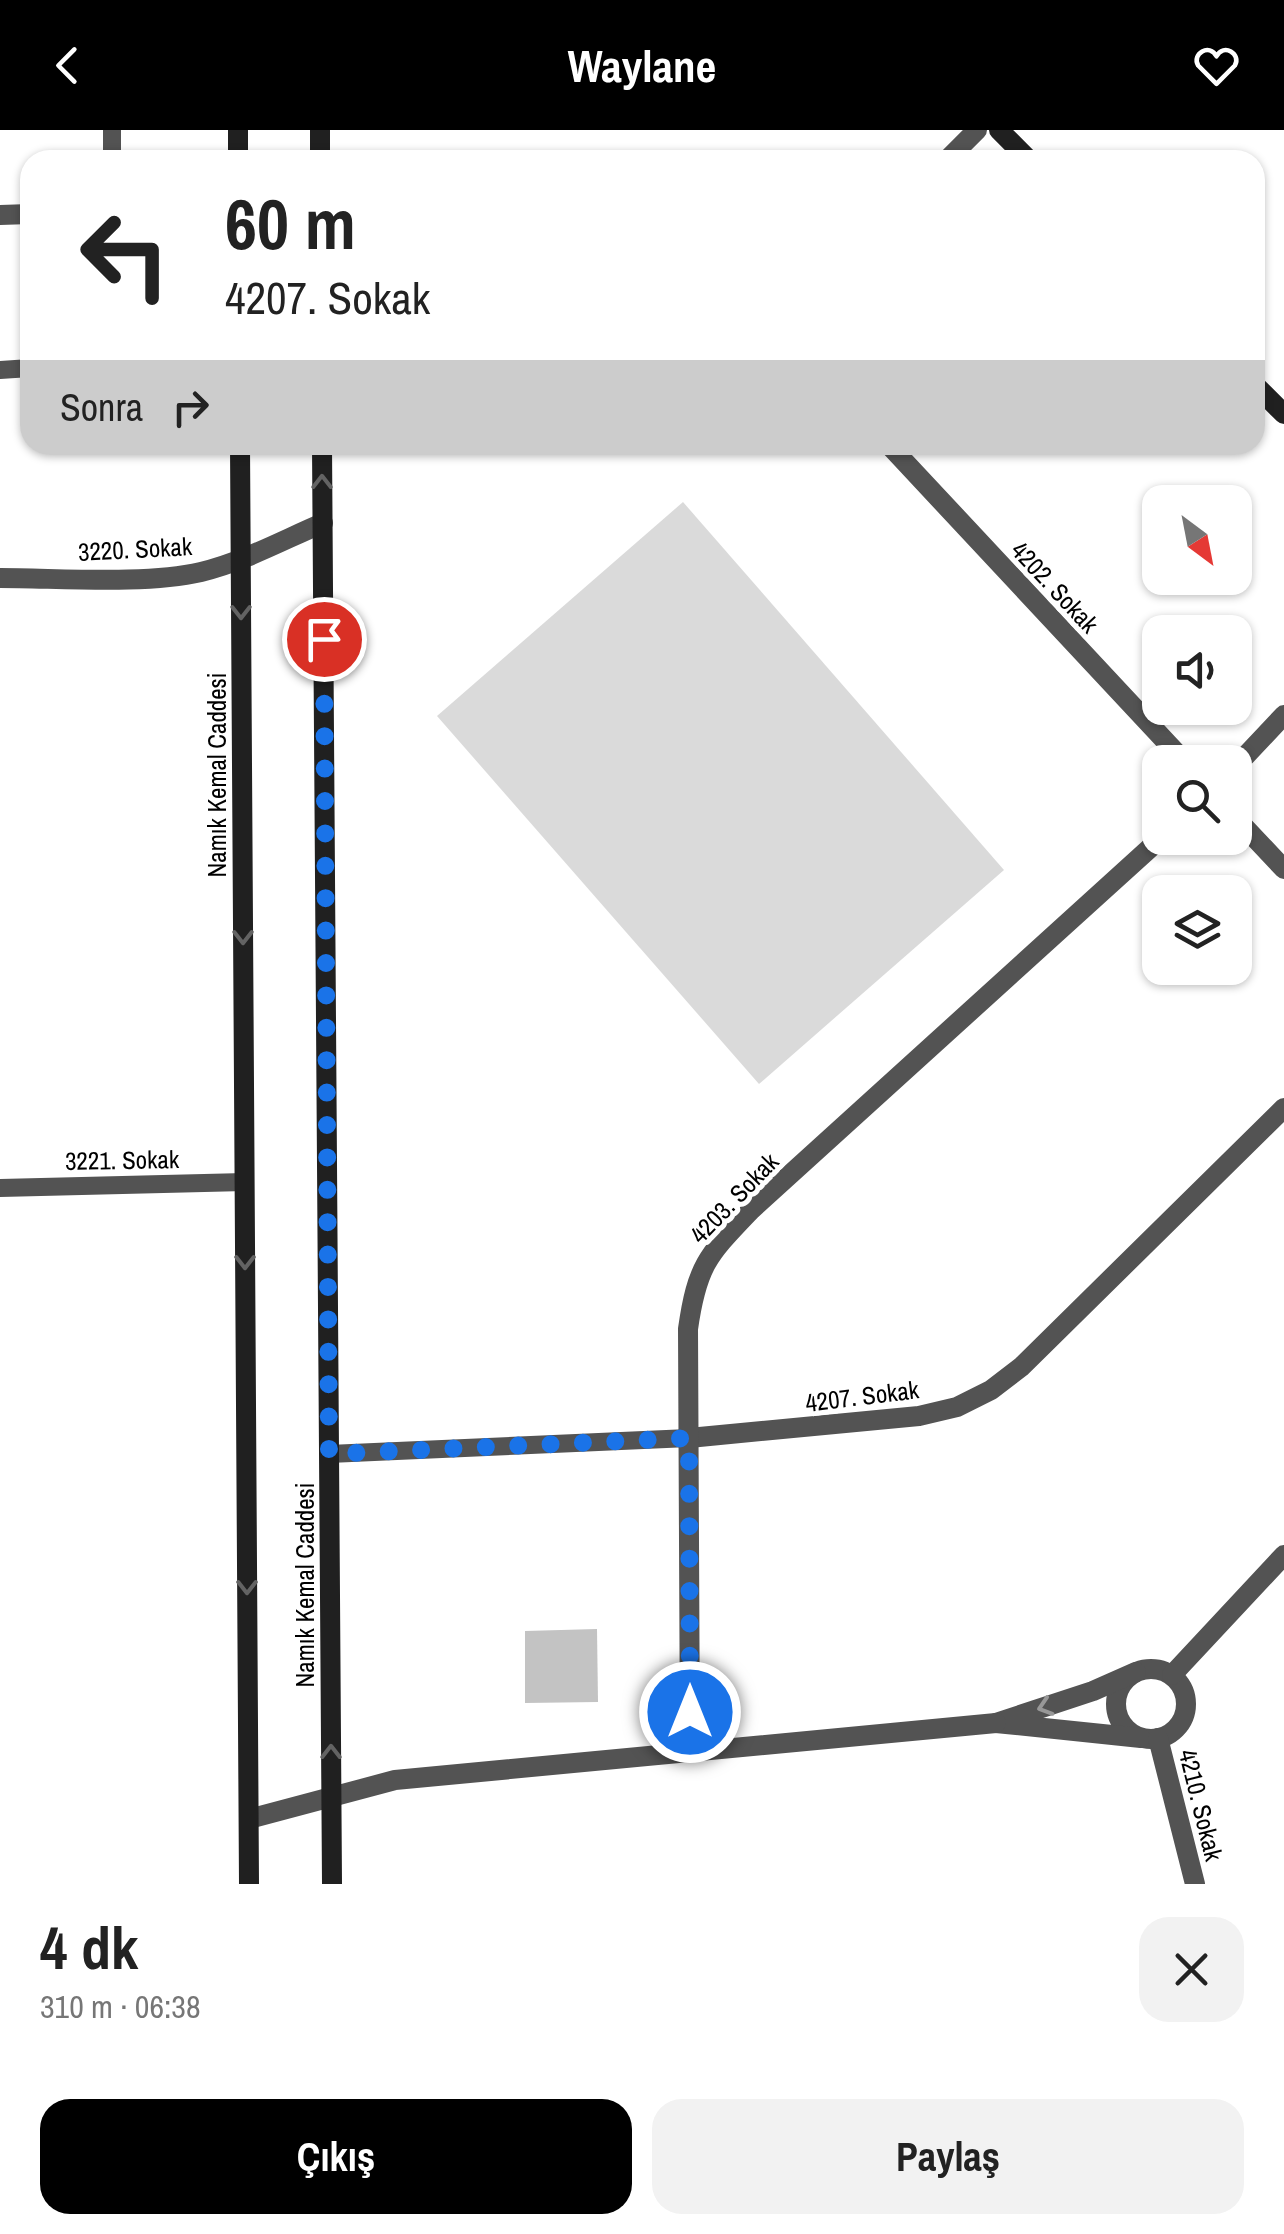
<!DOCTYPE html>
<html lang="tr">
<meta charset="utf-8">
<style>
:root{--surface:#fff;--page:#f2f2f2;--text:#222;--muted:#767676;--accent:#000}
body{margin:0;font-family:"Archivo Narrow",sans-serif;background:var(--page);color:var(--text);height:100vh;display:flex;flex-direction:column;font-size:38px;white-space:nowrap}
*{box-sizing:border-box;margin:0}
p{font-size:32px;color:var(--muted)}
.icon{flex:none;width:55px;height:55px;fill:none;stroke:currentColor;stroke-width:2;stroke-linecap:round;stroke-linejoin:round}
.map{position:relative;height:1754px;overflow:hidden}
.sheet{display:flex;flex-direction:column;background:var(--surface);flex:1}
.sheet>*{flex:none}
.top-card{position:absolute;left:20px;top:20px;width:1245px;height:305px;border-radius:30px;box-shadow:0 2px 8px #0004;background:#fff;color:var(--text);overflow:hidden}
.needle{width:65px;rotate:148deg}
.tools{position:absolute;left:1142px;top:355px;display:grid;gap:20px}
.tools a{display:grid;place-items:center;width:110px;height:110px;border-radius:20px;background:var(--surface);box-shadow:0 2px 8px #0004;font-size:50px}
.pin{position:absolute;display:grid;place-items:center;width:85px;height:85px;color:#fff;margin:-42px;border:5px solid #fff;border-radius:50%;box-shadow:0 2px 10px #0007}
.me{position:absolute;width:110px;margin:-55px;rotate:0deg;stroke-linejoin:round;filter:drop-shadow(0 0 8px #0008)}
.turn{display:flex;align-items:center;gap:35px;height:210px;padding:0 40px;font-size:45px}
.turn .icon{width:130px;height:130px;stroke-width:2.5}
.turn b{display:block;font-size:70px;line-height:85px}
.then{display:flex;align-items:center;height:95px;padding:0 40px;background:#0003;gap:20px;font-size:38px}
.round{display:grid;place-items:center;flex:none;width:105px;height:105px;border-radius:30px;background:var(--page)}
.head{display:flex;align-items:center;justify-content:space-between;height:170px;padding:0 40px}
h1{font-size:60px;font-weight:800;line-height:75px}
.primary-button{display:flex;gap:20px;margin-top:auto;padding:20px 40px}
.primary-button a{flex:1;height:115px;border-radius:30px;background:var(--accent);color:#fff;font-size:40px;font-weight:800;line-height:115px;text-align:center}
.primary-button a+a{background:var(--page);color:var(--text)}
header{display:flex;justify-content:space-between;align-items:center;height:130px;padding:0 40px;background:var(--accent);color:#fff;font-size:45px;font-weight:800}
.map>svg:first-child{display:block}
.green{fill:#dadada}
.building{fill:#c3c3c3}
.lines{fill:none;stroke-linecap:round;stroke-linejoin:round}
.lane{stroke:#535353;stroke-width:18}
.street{stroke:#535353;stroke-width:20}
.secondary{stroke:#202020;stroke-width:20}
.oneway{stroke:#636363}
.oneway2{stroke:#989898}
.route{stroke:#1a73e8;stroke-width:18;stroke-dasharray:0 32.4}
.labels{text-anchor:middle;stroke-width:10;stroke-linejoin:round;paint-order:stroke}
.street-label{font-size:25px;fill:#000;stroke:#fff}
</style>
<header><svg class="icon" aria-label="back" viewBox="0 0 24 24"><path d="M15 5l-7 7 7 7"/></svg>Waylane<svg class="icon" aria-label="heart" viewBox="0 0 24 24"><path d="M12 20l-8-8c-3-5 5-10 8-4 3-6 11-1 8 4z"/></svg></header>
<div class="map">
<svg width="1284" height="1754" viewBox="0 0 1284 1754">
<rect width="100%" height="100%" fill="#fff"/>
<path class="green" d="M683,372l321,368 -245,214 -322,-368z"/>
<path class="building" d="M597,1499l1,73 -73,1v-72z"/>
<g class="lines">
<g class="lane">
<path d="M112,0v30"/>
<path d="M0,240l30,-2"/>
<path d="M0,1058l245,-6"/>
<path d="M329,1324l360,-16"/>
</g>
<g class="street">
<path d="M947,30l30,-30"/>
<path d="M0,85l30,-1"/>
<path d="M889,315l296,317"/>
<path d="M0,448c59,0 145,7 201,-6 42,-10 82,-32 122,-49"/>
<path d="M1235,637l49,-52"/>
<path d="M1235,687l49,52"/>
<path d="M689,1308l230,-22 38,-9 34,-17 30,-23 263,-259"/>
<circle cx="1151" cy="1574" r="35"/>
<path d="M1136,1542l-43,19 -97,32 145,15"/>
<path d="M1172,1545l112,-120"/>
<path d="M1158,1608l37,146"/>
<path d="M690,1622l-2,-423c9,-64 20,-74 63,-119l410,-372"/>
<path d="M249,1689l146,-39 601,-57"/>
</g>
<g class="secondary">
<path d="M238,0v30"/>
<path d="M320,0v30"/>
<path d="M999,0l30,30"/>
<path d="M1255,255l29,29"/>
<path d="M240,315l9,1439"/>
<path d="M322,315l10,1439"/>
</g>
</g>
<defs><path id="oneway-chevron" d="M-2-3.5L2.5 0L-2 3.5" fill="none" stroke-width="1.6" stroke-linecap="round" stroke-linejoin="round" transform="scale(2.5)"/></defs>
<g class="oneway">
<use href="#oneway-chevron" transform="translate(322 352) rotate(-90)"/>
<use href="#oneway-chevron" transform="translate(241 482) rotate(90)"/>
<use href="#oneway-chevron" transform="translate(243 807) rotate(90)"/>
<use href="#oneway-chevron" transform="translate(245 1132) rotate(90)"/>
<use href="#oneway-chevron" transform="translate(247 1457) rotate(90)"/>
<use href="#oneway-chevron" transform="translate(331 1622) rotate(-90)"/>
</g>
<use class="oneway2" href="#oneway-chevron" transform="translate(1045 1577) rotate(162)"/>
<g class="lines">
<path class="route" d="M324,509l5,815 360,-16 1,274"/>
</g>
<g class="labels">
<g class="street-label">
<text transform="translate(135 419) rotate(-3)" y="9">3220. Sokak</text>
<text transform="translate(1055 457) rotate(47)" y="9">4202. Sokak</text>
<text transform="translate(217 645) rotate(-90)" y="9">Namık Kemal Caddesi</text>
<text transform="translate(122 1030) rotate(-1)" y="9">3221. Sokak</text>
<text transform="translate(734 1068) rotate(-46)" y="9">4203. Sokak</text>
<text transform="translate(862 1266) rotate(-7)" y="9">4207. Sokak</text>
<text transform="translate(305 1455) rotate(-90)" y="9">Namık Kemal Caddesi</text>
<text transform="translate(1201 1675) rotate(76)" y="9">4210. Sokak</text>
</g>
</g>
</svg>
<div class="tools">
<a><svg class="needle" viewBox="-14 -14 28 28"><path d="M0-13l5 13h-10z" fill="#e53935"/><path d="M0 13l5-13h-10z" fill="#767676"/></svg></a>
<a><svg class="icon" aria-label="sound" viewBox="0 0 24 24"><path d="M4 9h4l5-4v14l-5-4H4zM17 9q2 3 0 6"/></svg></a>
<a><svg class="icon" aria-label="search" viewBox="0 0 24 24"><circle cx="10" cy="10" r="6"/><path d="M15 15l6 6"/></svg></a>
<a><svg class="icon" aria-label="layers" viewBox="0 0 24 24"><path d="M12 4l9 5-9 5-9-5zM3 14l9 5 9-5"/></svg></a>
</div>
<div class="pin" style="left:324px;top:509px;background:#d93025"><svg class="icon" aria-label="arrive" viewBox="0 0 24 24"><path d="M6 21V4h12l-3 4 3 4H6"/></svg></div>
<svg class="me" style="left:690px;top:1582px" viewBox="-20 -20 40 40"><circle r="17" fill="#1a73e8" stroke="#fff" stroke-width="3"/><path d="M0-11L8 9 0 5-8 9z" fill="#fff"/></svg>
<div class="top-card">
<div class="turn"><svg class="icon" aria-label="left" viewBox="0 0 24 24"><path d="M17 20v-9H6M10 6l-5 5 5 5"/></svg><div><b>60 m</b>4207. Sokak</div></div>
<div class="then">Sonra<svg class="icon" aria-label="right" viewBox="0 0 24 24"><path d="M7 20v-9h11M14 6l5 5-5 5"/></svg></div>
</div>
</div>
<section class="sheet">
<div class="head"><div><h1>4 dk</h1><p>310 m · 06:38</p></div><a class="round"><svg class="icon" aria-label="close" viewBox="0 0 24 24"><path d="M6 6l12 12M18 6L6 18"/></svg></a></div>
<div class="primary-button"><a>Çıkış</a><a>Paylaş</a></div>
</section>
